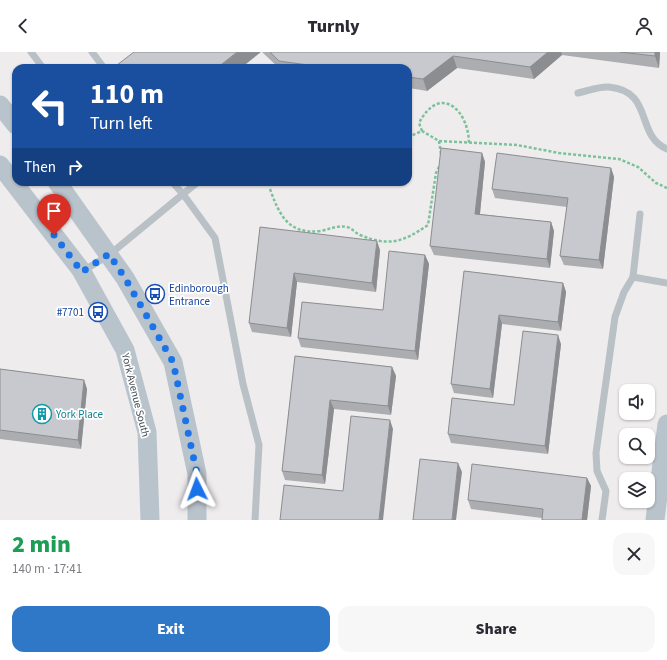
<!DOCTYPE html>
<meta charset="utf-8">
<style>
:root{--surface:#fff;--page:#f7f7f7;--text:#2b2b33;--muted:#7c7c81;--accent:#2e78c7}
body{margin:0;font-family:"Source Sans 3",sans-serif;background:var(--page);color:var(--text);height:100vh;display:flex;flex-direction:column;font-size:15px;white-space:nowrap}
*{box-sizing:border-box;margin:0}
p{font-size:13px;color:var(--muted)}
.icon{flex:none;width:22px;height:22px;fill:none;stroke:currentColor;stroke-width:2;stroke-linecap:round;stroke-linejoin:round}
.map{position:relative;height:468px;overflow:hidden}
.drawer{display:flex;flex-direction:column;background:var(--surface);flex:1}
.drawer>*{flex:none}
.banner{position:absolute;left:12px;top:12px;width:400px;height:122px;border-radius:12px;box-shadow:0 1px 3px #0004;background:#1a4fa0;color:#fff;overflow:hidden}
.buttons{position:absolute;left:619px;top:332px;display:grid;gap:8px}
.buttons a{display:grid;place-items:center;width:36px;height:36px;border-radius:8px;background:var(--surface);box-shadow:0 1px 3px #0004;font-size:20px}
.pin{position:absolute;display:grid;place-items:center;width:34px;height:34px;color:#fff;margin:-41px -17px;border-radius:50% 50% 50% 0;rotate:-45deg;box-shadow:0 0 4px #0007}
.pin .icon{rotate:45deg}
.me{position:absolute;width:44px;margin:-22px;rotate:357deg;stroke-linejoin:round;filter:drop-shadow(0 0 3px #0008)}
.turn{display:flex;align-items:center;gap:14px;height:84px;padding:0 12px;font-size:18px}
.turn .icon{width:52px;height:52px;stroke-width:2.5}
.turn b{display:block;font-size:28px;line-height:34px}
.then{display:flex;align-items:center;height:38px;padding:0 12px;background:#0003;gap:8px;font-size:15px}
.round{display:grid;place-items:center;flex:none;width:42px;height:42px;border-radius:12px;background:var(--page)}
.headline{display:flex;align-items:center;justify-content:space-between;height:68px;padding:0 12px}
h1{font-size:24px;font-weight:800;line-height:30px;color:#1e9e55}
.action{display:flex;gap:8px;margin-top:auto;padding:8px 12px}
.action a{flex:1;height:46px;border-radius:12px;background:var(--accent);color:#fff;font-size:16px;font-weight:800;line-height:46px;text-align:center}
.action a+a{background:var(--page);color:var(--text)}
header{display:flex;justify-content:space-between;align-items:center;height:52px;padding:0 12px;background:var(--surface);font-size:18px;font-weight:800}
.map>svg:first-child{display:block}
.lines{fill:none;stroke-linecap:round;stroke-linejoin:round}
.path{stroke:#7bc29b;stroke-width:2.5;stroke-dasharray:3 2;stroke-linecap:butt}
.lane{stroke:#b9c1c7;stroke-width:7}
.secondary{stroke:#b9c3cc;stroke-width:19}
.wall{fill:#abadb1}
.shaded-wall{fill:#8b8d90}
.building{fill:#c7c9ce;stroke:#8b8d90}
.route{stroke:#1a73e8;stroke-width:7;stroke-dasharray:0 12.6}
.labels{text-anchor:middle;stroke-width:3.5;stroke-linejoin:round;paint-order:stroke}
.transit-label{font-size:11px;fill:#164399;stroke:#fff;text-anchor:start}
.street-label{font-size:11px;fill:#475057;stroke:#fff}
.culture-label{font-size:11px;fill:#0d838f;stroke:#fff;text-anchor:start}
</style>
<header><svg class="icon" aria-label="back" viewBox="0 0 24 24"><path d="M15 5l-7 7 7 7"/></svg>Turnly<svg class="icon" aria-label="person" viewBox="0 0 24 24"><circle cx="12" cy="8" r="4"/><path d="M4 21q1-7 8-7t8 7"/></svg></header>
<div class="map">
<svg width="667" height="468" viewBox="0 0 667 468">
<rect width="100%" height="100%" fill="#eeecec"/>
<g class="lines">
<g class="path">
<path d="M422,79l-3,-8c21,-40 50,-13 50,21"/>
<path d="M408,85l14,-6 17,10 78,4 42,8 60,6 19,8 18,16 11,5"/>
<path d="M439,89l2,13"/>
<path d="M270,137c9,25 18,46 50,42 10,-2 18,-6 27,-4 5,1 8,6 13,8 29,12 43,7 68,-10l8,-52 4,-8"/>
</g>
<g class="lane">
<path d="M31,0l12,16"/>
<path d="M92,0l12,16"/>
<path d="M578,41c10,-2 21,-7 31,-6 45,4 26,49 58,62"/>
<path d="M172,130l11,12 15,-12"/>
<path d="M83,219l26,-16 74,-61 32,44 28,146 16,61 -4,75"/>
<path d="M633,225l7,-63"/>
<path d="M602,468l4,-29 -9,-20 -1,-18 19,-136 9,-25 9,-15 34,6"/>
</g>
<g class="secondary">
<path d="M0,53l16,20"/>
<path d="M0,113l81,105 44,80 22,82 3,88"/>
<path d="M57,130l68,96 48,84 24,112v46"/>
<path d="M655,468l12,-96"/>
</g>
</g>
<g class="wall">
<path d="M262,0h398l-1,16 -97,-13 -28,24 -77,-11 -30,23 -18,-3 -1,11v-31h-129z"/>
<path d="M482,101l3,9 -5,52 71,8 3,9 -4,37 -116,-13 -4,-9z"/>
<path d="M611,116l3,9 -11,92 -39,-4 -4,-9 7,-49 -72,-9 -3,-9z"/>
<path d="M260,175l120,23 -4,42 -79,-10 -6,55 -39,-5 -3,-9z"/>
<path d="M425,203l4,9 -11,96 -117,-13 -3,-9 85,-28z"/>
<path d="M464,219l99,12 3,9 -5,39 -59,-7 -9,74 -39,-5 -3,-9z"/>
<path d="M561,292l-13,110 -97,-11 -3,-9 66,-29z"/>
<path d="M295,304l97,11 4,9 -5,39 -57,-6 -9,75 -40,-4 -3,-9z"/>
<path d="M0,317l84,11 3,9 -6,60 -81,-10z"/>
<path d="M587,426l4,8 -4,34h-45v-2l-71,-9 -3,-9z"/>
</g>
<g class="shaded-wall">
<path d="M237,0h24l-20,16h-24z"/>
<path d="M548,0h13l1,3 -28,24 -4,-12z"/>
<path d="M655,0h5l-1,16 -4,-12z"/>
<path d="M453,4l4,12 -30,23 -4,-12z"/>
<path d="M408,32l1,4 -1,11z"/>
<path d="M482,101l3,9 -6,61 -4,-9z"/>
<path d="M611,116l3,9 -11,92 -4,-9z"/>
<path d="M551,170l3,9 -4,37 -3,-9z"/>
<path d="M377,189l3,9 -4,42 -4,-9z"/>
<path d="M425,203l4,9 -11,96 -3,-9z"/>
<path d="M294,221l3,9 -6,55 -4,-9z"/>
<path d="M563,231l3,9 -5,39 -3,-9z"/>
<path d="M499,263l3,9 -9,74 -3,-9z"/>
<path d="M558,283l3,9 -13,110 -3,-8z"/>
<path d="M392,315l4,9 -5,39 -3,-9z"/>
<path d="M84,328l3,9 -6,60 -3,-9z"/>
<path d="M330,348l4,9 -9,75 -3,-9z"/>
<path d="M390,368l3,9 -10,91h-4z"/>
<path d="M458,411l4,9 -6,48h-4z"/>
<path d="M587,426l4,8 -4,34h-5z"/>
</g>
<g class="building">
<path d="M134,0h103l-20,16h-104z"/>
<path d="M270,0h278l-18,15 -77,-11 -30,23 -15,-2v-9h-93v-2l-36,-5z"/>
<path d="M620,0h35v4z"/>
<path d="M441,96l41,5 -7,61 76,8 -4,37 -117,-13z"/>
<path d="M497,101l114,15 -12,92 -39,-4 8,-58 -76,-9z"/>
<path d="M260,175l117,14 -5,42 -78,-10 -7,55 -38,-5z"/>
<path d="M389,199l36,4 -10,96 -117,-13 4,-36 81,8z"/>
<path d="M464,219l99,12 -5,39 -59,-7 -9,74 -39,-5z"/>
<path d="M523,279l35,4 -13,111 -97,-12 4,-36 62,7z"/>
<path d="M295,304l97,11 -4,39 -58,-6 -8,75 -40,-4z"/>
<path d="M0,317l84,11 -6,60 -78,-10z"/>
<path d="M351,364l39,4 -11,100h-99l4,-35 59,6z"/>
<path d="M420,407l38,4 -6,57h-39z"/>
<path d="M472,412l115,14 -5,42h-40l1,-11 -75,-9z"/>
</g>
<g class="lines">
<path class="route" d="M54,183l28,37 27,-18 16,24 48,84 24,112v15"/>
</g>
<defs>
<symbol id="bus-ring" viewBox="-11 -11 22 22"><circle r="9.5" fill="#fff" stroke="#1a4fb4" stroke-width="1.5"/><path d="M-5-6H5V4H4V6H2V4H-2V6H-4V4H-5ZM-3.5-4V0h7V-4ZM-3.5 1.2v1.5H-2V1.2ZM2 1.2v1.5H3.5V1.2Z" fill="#1a4fb4"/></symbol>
<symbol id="building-ring" viewBox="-11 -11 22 22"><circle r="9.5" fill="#fff" stroke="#0f9aa8" stroke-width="1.5"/><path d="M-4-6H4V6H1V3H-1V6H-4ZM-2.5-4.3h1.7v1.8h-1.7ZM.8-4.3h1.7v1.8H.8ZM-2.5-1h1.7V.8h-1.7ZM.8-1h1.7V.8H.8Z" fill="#0f9aa8"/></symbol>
</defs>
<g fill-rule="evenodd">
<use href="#bus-ring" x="144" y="231" width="22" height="22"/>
<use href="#bus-ring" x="87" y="249" width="22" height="22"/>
<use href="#building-ring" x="31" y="351" width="22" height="22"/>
</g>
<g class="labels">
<g class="transit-label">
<text x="169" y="240">Edinborough<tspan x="169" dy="13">Entrance</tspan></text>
<text x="84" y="264" text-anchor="end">#7701</text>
</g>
<g class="street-label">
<text transform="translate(136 343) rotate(76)" y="4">York Avenue South</text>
</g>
<g class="culture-label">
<text x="56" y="366">York Place</text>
</g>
</g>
</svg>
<div class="buttons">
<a><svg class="icon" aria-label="sound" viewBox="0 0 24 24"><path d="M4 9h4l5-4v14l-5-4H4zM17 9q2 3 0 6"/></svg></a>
<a><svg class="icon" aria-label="search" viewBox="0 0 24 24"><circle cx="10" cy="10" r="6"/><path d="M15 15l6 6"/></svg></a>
<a><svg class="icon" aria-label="layers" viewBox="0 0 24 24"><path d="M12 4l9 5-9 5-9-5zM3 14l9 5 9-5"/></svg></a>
</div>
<div class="pin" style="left:54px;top:183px;background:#d93025"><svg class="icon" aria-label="arrive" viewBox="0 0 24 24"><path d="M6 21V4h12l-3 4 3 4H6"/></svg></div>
<svg class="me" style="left:197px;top:437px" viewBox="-20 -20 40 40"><path d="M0-17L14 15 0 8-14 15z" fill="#1a73e8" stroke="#fff" stroke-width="4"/></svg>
<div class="banner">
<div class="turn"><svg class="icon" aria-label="left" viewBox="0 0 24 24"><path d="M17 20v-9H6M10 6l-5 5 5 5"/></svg><div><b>110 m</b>Turn left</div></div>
<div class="then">Then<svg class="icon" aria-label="right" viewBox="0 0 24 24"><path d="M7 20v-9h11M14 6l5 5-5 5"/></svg></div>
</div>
</div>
<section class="drawer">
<div class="headline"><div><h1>2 min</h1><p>140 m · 17:41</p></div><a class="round"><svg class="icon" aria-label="close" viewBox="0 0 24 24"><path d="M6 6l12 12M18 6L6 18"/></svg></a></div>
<div class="action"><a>Exit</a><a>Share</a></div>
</section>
